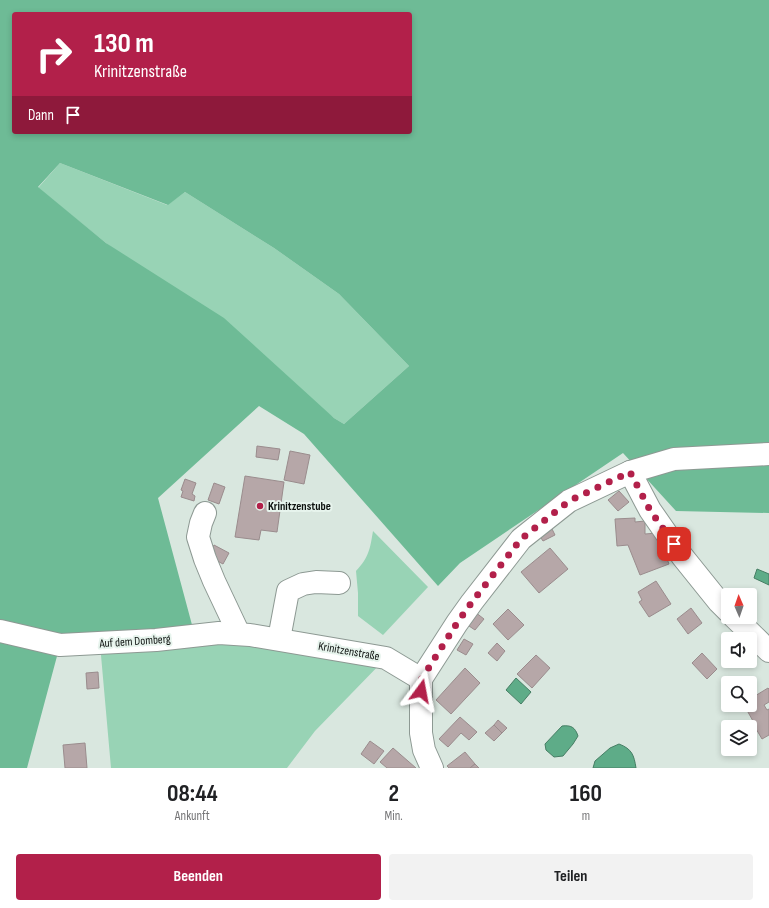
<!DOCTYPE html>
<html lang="de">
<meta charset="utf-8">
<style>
:root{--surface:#fff;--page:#f2f2f2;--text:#202124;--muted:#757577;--accent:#b2204a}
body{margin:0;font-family:"Sofia Sans Condensed",sans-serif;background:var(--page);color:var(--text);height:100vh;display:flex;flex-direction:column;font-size:15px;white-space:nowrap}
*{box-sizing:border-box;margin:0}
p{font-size:13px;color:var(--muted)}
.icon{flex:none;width:22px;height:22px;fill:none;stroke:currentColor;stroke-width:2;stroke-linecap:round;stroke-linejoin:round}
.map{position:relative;height:768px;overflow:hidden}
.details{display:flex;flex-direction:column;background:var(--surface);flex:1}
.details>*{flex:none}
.top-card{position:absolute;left:12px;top:12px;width:400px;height:122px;border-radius:4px;box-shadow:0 2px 6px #0003;background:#b2204a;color:#fff;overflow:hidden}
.needle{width:26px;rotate:358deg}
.fabs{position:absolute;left:721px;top:588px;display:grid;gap:8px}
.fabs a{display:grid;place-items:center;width:36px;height:36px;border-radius:4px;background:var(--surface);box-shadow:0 2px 6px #0003;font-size:20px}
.pin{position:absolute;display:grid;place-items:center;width:34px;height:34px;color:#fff;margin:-17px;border-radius:8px;box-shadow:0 2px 6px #0006}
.me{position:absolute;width:44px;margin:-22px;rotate:13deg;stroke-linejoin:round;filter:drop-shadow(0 0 3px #0008)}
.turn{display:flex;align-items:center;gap:14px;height:84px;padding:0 16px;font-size:18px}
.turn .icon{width:52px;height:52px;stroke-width:2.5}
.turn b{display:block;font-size:28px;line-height:34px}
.then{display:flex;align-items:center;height:38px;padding:0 16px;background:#0003;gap:8px;font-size:15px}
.eta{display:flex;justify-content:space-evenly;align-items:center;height:68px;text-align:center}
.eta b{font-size:24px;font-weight:700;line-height:28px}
.cta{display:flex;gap:8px;margin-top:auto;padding:8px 16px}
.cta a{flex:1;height:46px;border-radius:4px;background:var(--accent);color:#fff;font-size:16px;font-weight:700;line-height:46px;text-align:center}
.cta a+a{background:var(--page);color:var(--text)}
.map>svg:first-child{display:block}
.green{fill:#98d3b5}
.forest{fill:#6ebb96;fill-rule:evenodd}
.water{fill:#5eac88;stroke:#467e64}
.building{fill:#b6a7a8;stroke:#9a8c8d}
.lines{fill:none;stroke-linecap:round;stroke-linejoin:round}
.minor-casing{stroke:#8d9993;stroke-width:24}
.minor{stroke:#fff;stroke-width:22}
.route{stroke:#b2204a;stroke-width:7;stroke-dasharray:0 12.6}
.poi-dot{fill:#b2204a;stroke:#e7f4ed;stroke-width:1.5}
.labels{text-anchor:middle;stroke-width:4;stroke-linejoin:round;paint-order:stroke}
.poi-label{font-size:12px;font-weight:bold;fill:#0d110f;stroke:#e7f4ed;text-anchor:start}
.street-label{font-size:12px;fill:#0d110f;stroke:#e7f4ed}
</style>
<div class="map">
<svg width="769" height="768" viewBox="0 0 769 768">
<rect width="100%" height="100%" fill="#d9e7df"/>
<g class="green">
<path d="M60,163l107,42 18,-13 89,56 65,46 70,72 -65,58 -10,-6 -228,-175 -68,-55z"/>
<path d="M373,531l55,56 -45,48 -25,-19v-23l-2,-22c13,-14 14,-22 17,-40z"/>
<path d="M219,633l167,25 -71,73 -28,37h-176l-11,-124z"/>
</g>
<path class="forest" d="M0,0h769v513l-93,-2 -53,-58 -163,110 -22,23 -134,-152 -45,-28 -101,92 37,138 -135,9 -33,123h-27zM14,14h396v118h-396zM60,163l108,42 17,-13 89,56 65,46 70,72 -65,58 -10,-6 -110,-100 -118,-75 -68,-56z"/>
<g class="water">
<path d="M757,569l12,5v11l-15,-7z"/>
<path d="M516,678l15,14 -10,12 -15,-14z"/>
<path d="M562,726c9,-1 13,1 16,10l-5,8 -10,12 -9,1 -8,-7 -1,-6z"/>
<path d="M619,744c13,5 15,11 17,24h-43l2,-7 15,-13z"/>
</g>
<g class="building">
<path d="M257,446l23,3 -2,11 -22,-3z"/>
<path d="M290,451l20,4 -6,29 -20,-4z"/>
<path d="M245,476l39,6 -7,50 -16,-2 -2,10 -24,-3z"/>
<path d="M185,479l11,4 -4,11 3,2 -1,5 -13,-4 2,-6 -2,-1z"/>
<path d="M214,483l11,4 -6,17 -11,-4z"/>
<path d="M619,491l10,11 -11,9 -10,-11z"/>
<path d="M635,518v4l10,-1v13l12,-1 12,31 -29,11 -12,-30 -11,1 -2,-27z"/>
<path d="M550,525l5,10 -12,6 -6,-9z"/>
<path d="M214,545l15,8 -6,11 -15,-8z"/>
<path d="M550,548l18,21 -29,24 -18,-21z"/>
<path d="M656,581l15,23 -22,13 -10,-15 3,-2 -4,-8z"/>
<path d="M691,608l11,15 -14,11 -11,-15z"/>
<path d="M508,609l16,16 -16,15 -15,-16z"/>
<path d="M475,612l9,7 -9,11 -9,-6z"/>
<path d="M464,639l9,5 -7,11 -9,-5z"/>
<path d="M497,643l8,8 -8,10 -9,-8z"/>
<path d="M702,653l15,16 -10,10 -15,-16z"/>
<path d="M536,655l14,13 -18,20 -15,-14z"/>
<path d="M465,668l15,15 -29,31 -15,-14z"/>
<path d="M98,672l1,16 -12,1 -1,-16z"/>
<path d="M768,688l1,1v13l-5,3 3,5 2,-1v26l-7,4 -10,-17 1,-1 -9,-16h6v-6z"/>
<path d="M460,717l17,15 -8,8 -8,-7 -13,14 -9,-8z"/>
<path d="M498,720l9,8 -5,5 -8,-8z"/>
<path d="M494,725l8,8 -8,8 -9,-8z"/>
<path d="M370,741l14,10 -10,13 -13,-10z"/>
<path d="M85,743l2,25h-22l-2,-23z"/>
<path d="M393,748l23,20h-29l-7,-6z"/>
<path d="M465,752l10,12 -5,4h-21l-2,-2z"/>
<path d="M475,764l4,4h-9z"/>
</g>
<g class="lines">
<defs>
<g id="minor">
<path d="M630,472l20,38 32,46 37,46 9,9"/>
<path d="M205,513l-4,10 -3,14 7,22 9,22 25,53"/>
<path d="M734,617l35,34"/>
<path d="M0,631l60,14 96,-5 63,-7 31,2 136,23 35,21"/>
<path d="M279,639l9,-48 15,-7 13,-2 23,1"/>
<path d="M432,768l-8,-18 -3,-17v-54l36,-56 15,-21 49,-63 48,-38 61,-29 44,-13 95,-5"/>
</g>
</defs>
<use href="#minor" class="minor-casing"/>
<use href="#minor" class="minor"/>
</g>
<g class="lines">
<path class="route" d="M421,691v-11l36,-57 15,-21 49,-63 48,-38 61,-29 20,38 24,34"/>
</g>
<circle class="poi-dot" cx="260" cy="506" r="4"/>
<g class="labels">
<g class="poi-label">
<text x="268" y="510">Krinitzenstube</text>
</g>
<g class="street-label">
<text transform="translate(135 641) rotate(-4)" y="4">Auf dem Domberg</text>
<text transform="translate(349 651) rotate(10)" y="4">Krinitzenstraße</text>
</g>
</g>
</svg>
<div class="fabs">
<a><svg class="needle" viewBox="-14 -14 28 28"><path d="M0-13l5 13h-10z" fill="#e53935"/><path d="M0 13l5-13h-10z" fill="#757577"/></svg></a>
<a><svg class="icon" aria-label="sound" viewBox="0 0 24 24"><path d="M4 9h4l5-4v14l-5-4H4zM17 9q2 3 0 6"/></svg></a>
<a><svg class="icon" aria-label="search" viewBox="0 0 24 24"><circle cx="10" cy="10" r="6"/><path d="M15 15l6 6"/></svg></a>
<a><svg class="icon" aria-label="layers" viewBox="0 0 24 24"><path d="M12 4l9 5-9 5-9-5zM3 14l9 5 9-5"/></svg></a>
</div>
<div class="pin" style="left:674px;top:544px;background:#d93025"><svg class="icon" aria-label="arrive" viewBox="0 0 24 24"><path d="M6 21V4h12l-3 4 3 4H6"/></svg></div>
<svg class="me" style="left:421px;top:691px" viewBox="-20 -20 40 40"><path d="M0-17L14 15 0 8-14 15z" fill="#b2204a" stroke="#fff" stroke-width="4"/></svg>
<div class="top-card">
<div class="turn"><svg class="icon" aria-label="right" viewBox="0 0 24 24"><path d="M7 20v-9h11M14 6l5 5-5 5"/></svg><div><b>130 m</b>Krinitzenstraße</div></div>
<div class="then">Dann<svg class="icon" aria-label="arrive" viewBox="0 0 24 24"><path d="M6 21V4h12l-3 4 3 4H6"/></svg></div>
</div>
</div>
<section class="details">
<div class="eta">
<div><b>08:44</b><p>Ankunft</p></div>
<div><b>2</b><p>Min.</p></div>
<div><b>160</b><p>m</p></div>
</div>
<div class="cta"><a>Beenden</a><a>Teilen</a></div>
</section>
